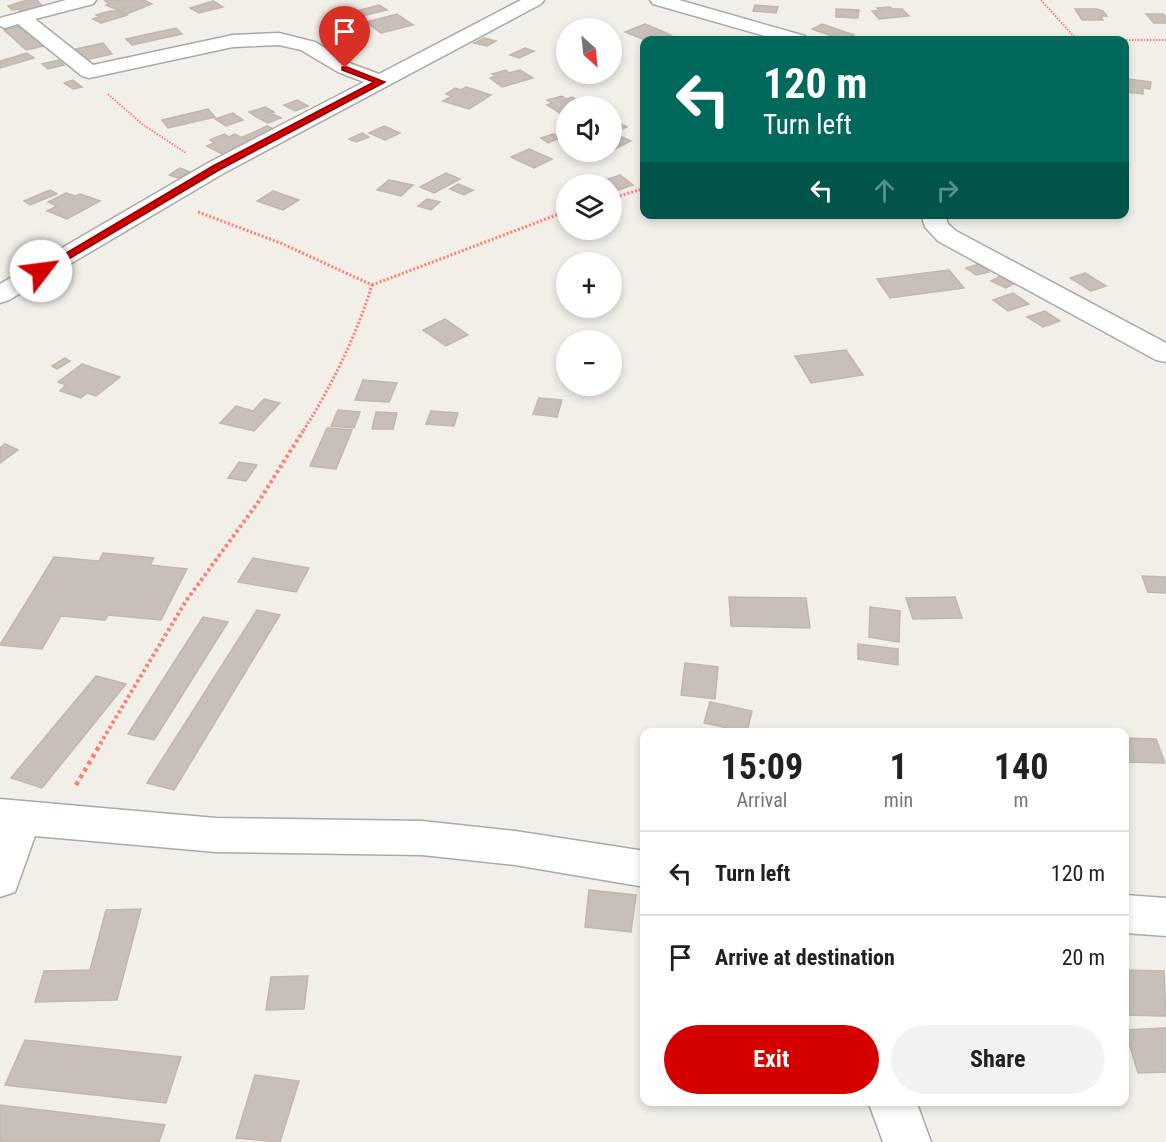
<!DOCTYPE html>
<meta charset="utf-8">
<style>
:root{--surface:#fff;--page:#f2f2f2;--text:#202124;--muted:#757577;--line:#e0e0e0;--accent:#d40000}
body{margin:0;font-family:"Roboto Condensed",sans-serif;background:var(--page);color:var(--text);height:100vh;display:flex;flex-direction:column;font-size:22px;white-space:nowrap}
*{box-sizing:border-box;margin:0}
p{font-size:20px;color:var(--muted)}
.icon{flex:none;width:33px;height:33px;fill:none;stroke:currentColor;stroke-width:2;stroke-linecap:round;stroke-linejoin:round}
.map{position:relative;flex:1;overflow:hidden}
.sheet{position:absolute;left:640px;top:728px;width:489px;height:378px;display:flex;flex-direction:column;background:var(--surface);border-radius:12px;box-shadow:0 3px 9px #0003}
.sheet>*{flex:none}
.guide{position:absolute;left:640px;top:36px;width:489px;height:183px;border-radius:12px;box-shadow:0 3px 9px #0003;background:#00695c;color:#fff;overflow:hidden}
.needle{width:39px;rotate:153deg}
.tools{position:absolute;left:556px;top:18px;display:grid;gap:12px}
.tools a{display:grid;place-items:center;width:66px;height:66px;border-radius:50%;background:var(--surface);box-shadow:0 3px 9px #0003;font-size:30px}
.pin{position:absolute;display:grid;place-items:center;width:51px;height:51px;color:#fff;margin:-62px -26px;border-radius:50% 50% 50% 0;rotate:-45deg;box-shadow:0 0 6px #0007}
.pin .icon{rotate:45deg}
.me{position:absolute;width:66px;margin:-33px;rotate:60deg;stroke-linejoin:round;filter:drop-shadow(0 0 4px #0008)}
.turn{display:flex;align-items:center;gap:21px;height:126px;padding:0 24px;font-size:27px}
.turn .icon{width:78px;height:78px;stroke-width:2.5}
.turn b{display:block;font-size:42px;line-height:51px}
.lanes{display:flex;align-items:center;height:57px;padding:0 24px;background:#0003;justify-content:center;gap:30px;direction:ltr}
.lanes .off{opacity:.35}
.eta{display:flex;justify-content:space-evenly;align-items:center;height:102px;text-align:center}
.eta b{font-size:36px;font-weight:700;line-height:42px}
.button{display:flex;gap:12px;margin-top:auto;padding:12px 24px}
.button a{flex:1;height:69px;border-radius:36px;background:var(--accent);color:#fff;font-size:24px;font-weight:700;line-height:69px;text-align:center}
.button a+a{background:var(--page);color:var(--text)}
ul{padding:0;list-style:none}
li{display:flex;align-items:center;gap:18px;height:84px;padding:0 24px;border-top:2px solid var(--line)}
li div{flex:1}
li b{display:block;font-size:22px}
li em{font-style:normal}
.map>svg:first-child{display:block}
.building{fill:#c7bfb8;stroke:#c4b6ab;stroke-width:1.5}
.lines{fill:none;stroke-linecap:round;stroke-linejoin:round}
.minor-casing{stroke:#a9a9a9;stroke-width:3}
.path-far3{stroke:#fa8072;stroke-width:2;stroke-dasharray:1.5 1.5;stroke-linecap:butt}
.path-far2{stroke:#fa8072;stroke-width:3;stroke-dasharray:2 2;stroke-linecap:butt}
.path-far1{stroke:#fa8072;stroke-width:4;stroke-dasharray:3 3;stroke-linecap:butt}
.path{stroke:#fa8072;stroke-width:4.5;stroke-dasharray:4 4;stroke-linecap:butt}
.minor{fill:#fff;fill-rule:evenodd}
.route{fill:#d40000;stroke:#8a0000;stroke-width:1.5}
</style>
<div class="map">
<svg width="1166" height="1142" viewBox="0 0 1166 1142">
<rect width="100%" height="100%" fill="#f2efe9"/>
<g class="building">
<path d="M27,0h10l6,7 -23,4 -1,-2 -7,1 -4,-4z"/>
<path d="M109,0h35l8,4 -25,10 -21,-9 3,-1 -4,-3z"/>
<path d="M213,1l10,6 -24,6 -9,-5z"/>
<path d="M379,5l8,5 -33,8 -8,-4z"/>
<path d="M755,5l23,2 -2,6 -23,-2z"/>
<path d="M890,7l3,2h9l7,7 -30,3 -7,-8 8,-1 -3,-2z"/>
<path d="M836,9l23,1 -1,8 -22,-1z"/>
<path d="M1075,9h21l7,2 4,5h-6l2,4h-21z"/>
<path d="M110,11h8l9,4 -26,8 -8,-4 7,-2 -4,-2z"/>
<path d="M397,14l16,11 -32,8 -15,-11z"/>
<path d="M1146,14h17l3,3v6h-12z"/>
<path d="M645,24l26,11 -15,5h-11l-20,-8z"/>
<path d="M822,24l32,11 -10,5 -32,-11z"/>
<path d="M25,25l23,20 -22,5 -22,-20z"/>
<path d="M176,28l6,6 -50,11 -6,-6z"/>
<path d="M484,38l12,3 -9,5 -13,-3z"/>
<path d="M103,43l9,11 -27,6 -9,-11z"/>
<path d="M525,48l9,3 -15,7 -9,-3z"/>
<path d="M27,53l7,5 -34,10v-7z"/>
<path d="M59,60l5,5 -16,4 -6,-5z"/>
<path d="M506,70l3,3 11,-3 13,8 -31,9 -12,-9 6,-2 -4,-2z"/>
<path d="M1128,79l23,3 -1,7 -7,-1v6l-17,-2z"/>
<path d="M73,80l9,7 -9,2 -9,-6z"/>
<path d="M466,87l25,8 -22,14 -26,-8 9,-5 -6,-2 9,-6 6,2z"/>
<path d="M562,96l4,3 6,-2 16,9h-21v8l-4,1 -16,-10 5,-2 -5,-3z"/>
<path d="M297,100l11,6 -13,5 -11,-6z"/>
<path d="M265,107l9,5 -16,6 -9,-6z"/>
<path d="M208,109l7,8 -47,11 -6,-8z"/>
<path d="M233,113l10,7 -17,6 -11,-7z"/>
<path d="M273,114l8,4 -13,5 -8,-4z"/>
<path d="M612,119l15,8 -15,6z"/>
<path d="M267,126l11,5 -25,11 -10,-5z"/>
<path d="M384,126l16,7 -15,7 -16,-7z"/>
<path d="M362,133l7,4 -13,5 -7,-3z"/>
<path d="M224,134l5,3 6,-3 17,9 -28,12 -17,-9 7,-3 -4,-3z"/>
<path d="M553,134l7,4 -12,5 -7,-5z"/>
<path d="M615,134l16,7 -16,8 -3,-1v-13z"/>
<path d="M529,149l23,10 -18,9 -23,-11z"/>
<path d="M180,168l10,4 -12,6 -9,-3z"/>
<path d="M446,173l14,6 -26,14 -14,-6z"/>
<path d="M620,175l13,10 -18,6 -3,-7 -10,-3z"/>
<path d="M389,180l24,5 -12,11 -24,-6z"/>
<path d="M458,184l15,6 -9,5 -14,-6z"/>
<path d="M50,190l7,4 -27,11 -6,-4z"/>
<path d="M273,191l26,9 -16,10 -26,-9z"/>
<path d="M66,193l9,3 5,-2 20,7 -33,18 -20,-8 10,-5 -9,-4z"/>
<path d="M427,199l13,3 -9,8 -13,-4z"/>
<path d="M979,264l10,8 -13,3 -10,-7z"/>
<path d="M949,270l15,18 -74,10 -13,-19z"/>
<path d="M1008,272l14,7 -16,9 -15,-7z"/>
<path d="M1085,273l21,13 -15,5 -21,-13z"/>
<path d="M1013,293l16,11 -21,7 -15,-11z"/>
<path d="M1045,311l15,10 -17,6 -16,-10z"/>
<path d="M445,319l23,16 -22,11 -23,-16z"/>
<path d="M846,350l17,25 -52,8 -16,-27z"/>
<path d="M65,358l5,3 -13,8 -5,-3z"/>
<path d="M82,364l38,13 -24,19 -9,-3 -6,5 -21,-7 6,-6 -8,-3z"/>
<path d="M363,380l34,3 -8,19 -34,-2z"/>
<path d="M539,398l23,2 -5,17 -24,-3z"/>
<path d="M264,399l16,4 -26,28 -34,-8 16,-17 17,5z"/>
<path d="M338,410l22,2 -6,16 -23,-2z"/>
<path d="M431,411l27,2 -4,13 -28,-2z"/>
<path d="M376,412l21,1 -4,16h-21z"/>
<path d="M327,428l25,2 -16,39 -26,-3z"/>
<path d="M5,444l13,6 -18,13v-15z"/>
<path d="M239,462l18,3 -11,16 -18,-3z"/>
<path d="M103,553l51,5 -4,7 37,4 -26,51 -53,-5 -3,5 -44,-4 -19,33 -42,-4 54,-88 45,4z"/>
<path d="M253,558l56,10 -13,24 -58,-10z"/>
<path d="M1142,576l24,1v16l-18,-1z"/>
<path d="M729,597l77,1 4,30 -79,-2z"/>
<path d="M955,597l7,21 -49,1 -7,-21z"/>
<path d="M870,607l30,4 -1,31 -30,-5z"/>
<path d="M257,610l23,5 -106,175 -27,-7z"/>
<path d="M203,617l25,5 -74,118 -26,-6z"/>
<path d="M858,644l40,5v16l-40,-6z"/>
<path d="M685,663l33,4 -3,32 -34,-4z"/>
<path d="M96,676l30,8 -84,104 -31,-10z"/>
<path d="M710,702l42,9 -5,21 -43,-9z"/>
<path d="M1125,738l31,1 9,24 -40,-1z"/>
<path d="M589,890l47,5 -5,37 -46,-5z"/>
<path d="M141,909l-24,91 -82,2 9,-31 46,-1 16,-60z"/>
<path d="M1125,970l39,1 2,45 -41,-1z"/>
<path d="M308,976l-4,33 -38,1 5,-33z"/>
<path d="M1166,1028v44l-28,1 -13,-43z"/>
<path d="M25,1040l156,17 -15,46 -161,-18z"/>
<path d="M255,1075l44,6 -19,61 -44,-4z"/>
<path d="M0,1105l165,20 -6,17h-159z"/>
</g>
<g class="lines">
<defs>
<g id="minor">
<path d="M66,0h30l-3,4 -58,15 58,46 140,-30 46,-2 36,9 37,22 27,10 142,-74h23l-3,4 -317,169 -215,127 -9,3v-19l208,-121 156,-81 -26,-10 -37,-22 -22,-5 -46,2 -144,31 -7,-2 -64,-52 -13,4 -5,-2v-8z"/>
<path d="M650,0h29l126,36 2,4h-28l-126,-36z"/>
<path d="M921,214h24l3,10 8,7 210,112v19l-10,-2 -218,-119 -13,-14z"/>
<path d="M0,799l216,19 206,3 93,10 130,20v36l-130,-22 -93,-10 -206,-3 -181,-16 -20,56 -15,5z"/>
<path d="M1125,895l41,3v38l-41,-3z"/>
<path d="M868,1101h48l15,41h-48z"/>
</g>
</defs>
<use href="#minor" class="minor-casing"/>
<g class="path-far3">
<path d="M1041,0l36,40"/>
<path d="M1108,40h58"/>
<path d="M108,94l34,30 44,29"/>
<path d="M638,190l7,-2"/>
</g>
<g class="path-far2">
<path d="M612,198l31,-9"/>
<path d="M198,212l85,32 89,41c-16,52 -41,102 -70,148"/>
<path d="M372,285l195,-74"/>
</g>
<path class="path-far1" d="M100,744l86,-143 73,-100 44,-70"/>
<path class="path" d="M76,785l25,-42"/>
<use href="#minor" class="minor"/>
</g>
<path class="route" d="M342,67h5l38,15 -166,88 -174,103 -9,-2 177,-105 161,-84 -32,-12z"/>
</svg>
<div class="tools">
<a><svg class="needle" viewBox="-14 -14 28 28"><path d="M0-13l5 13h-10z" fill="#e53935"/><path d="M0 13l5-13h-10z" fill="#757577"/></svg></a>
<a><svg class="icon" aria-label="sound" viewBox="0 0 24 24"><path d="M4 9h4l5-4v14l-5-4H4zM17 9q2 3 0 6"/></svg></a>
<a><svg class="icon" aria-label="layers" viewBox="0 0 24 24"><path d="M12 4l9 5-9 5-9-5zM3 14l9 5 9-5"/></svg></a>
<a>+</a>
<a>−</a>
</div>
<div class="pin" style="left:345px;top:68px;background:#d93025"><svg class="icon" aria-label="arrive" viewBox="0 0 24 24"><path d="M6 21V4h12l-3 4 3 4H6"/></svg></div>
<svg class="me" style="left:41px;top:271px" viewBox="-20 -20 40 40"><circle r="19" fill="#fff"/><path d="M0-13L10 11 0 6-10 11z" fill="#d40000"/></svg>
<div class="guide">
<div class="turn"><svg class="icon" aria-label="left" viewBox="0 0 24 24"><path d="M17 20v-9H6M10 6l-5 5 5 5"/></svg><div><b>120 m</b>Turn left</div></div>
<div class="lanes"><svg class="icon" aria-label="left" viewBox="0 0 24 24"><path d="M17 20v-9H6M10 6l-5 5 5 5"/></svg><svg class="icon off" aria-label="ahead" viewBox="0 0 24 24"><path d="M12 20V5M6 11l6-6 6 6"/></svg><svg class="icon off" aria-label="right" viewBox="0 0 24 24"><path d="M7 20v-9h11M14 6l5 5-5 5"/></svg></div>
</div>
<section class="sheet">
<div class="eta">
<div><b>15:09</b><p>Arrival</p></div>
<div><b>1</b><p>min</p></div>
<div><b>140</b><p>m</p></div>
</div>
<ul>
<li><svg class="icon" aria-label="left" viewBox="0 0 24 24"><path d="M17 20v-9H6M10 6l-5 5 5 5"/></svg><div><b>Turn left</b></div><em>120 m</em></li>
<li><svg class="icon" aria-label="arrive" viewBox="0 0 24 24"><path d="M6 21V4h12l-3 4 3 4H6"/></svg><div><b>Arrive at destination</b></div><em>20 m</em></li>
</ul>
<div class="button"><a>Exit</a><a>Share</a></div>
</section>
</div>
